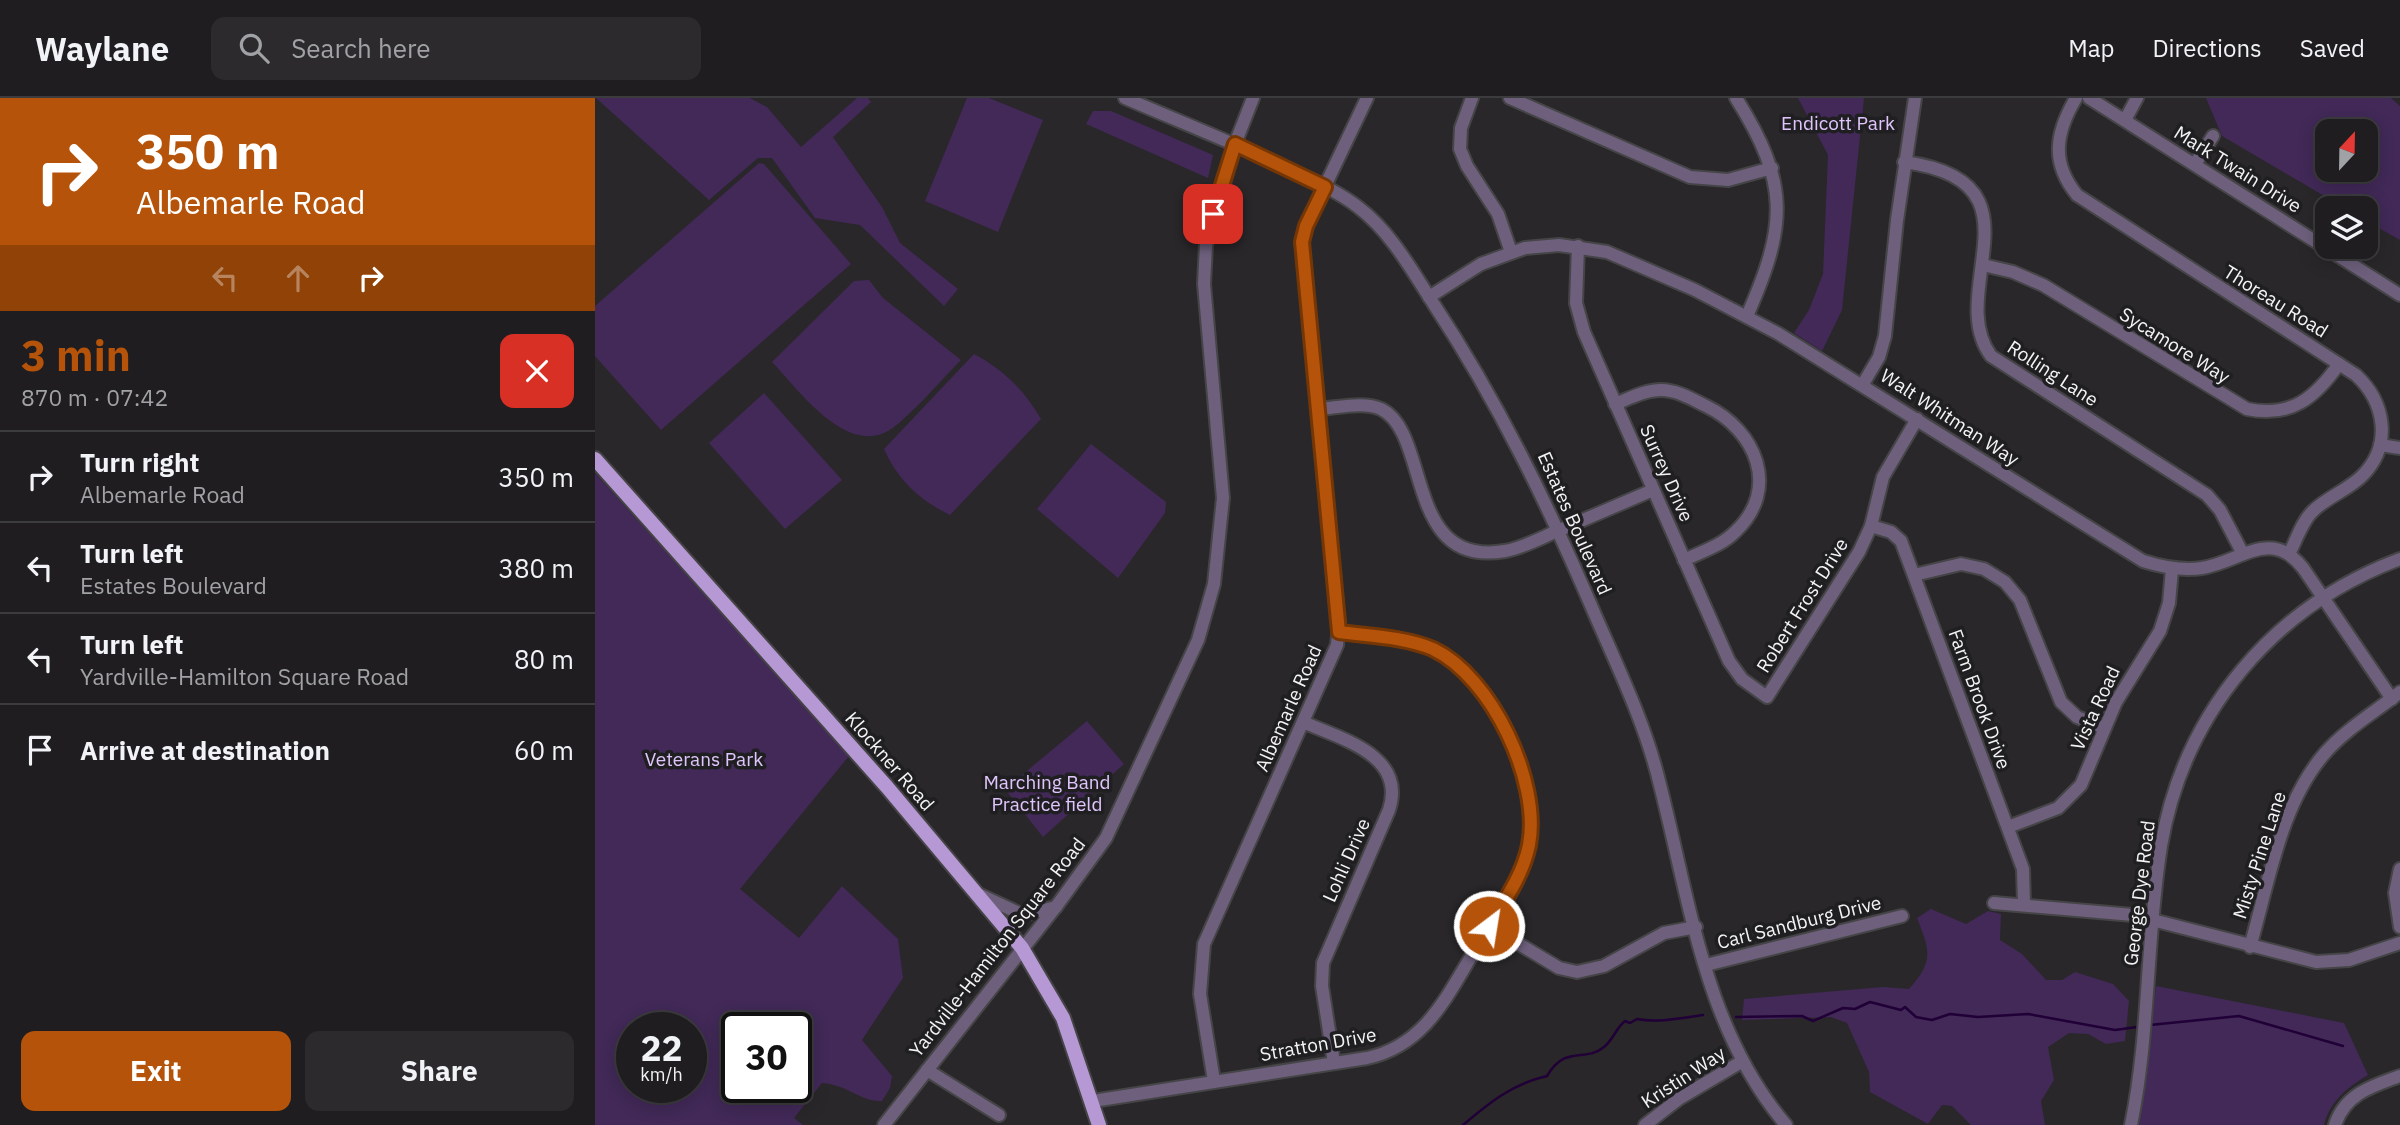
<!DOCTYPE html>
<meta charset="utf-8">
<style>
:root{--surface:#1f1d20;--page:#2c2a2d;--text:#f1f3f6;--muted:#a1a2a5;--line:#3c3b3e;--accent:#b45309}
body{margin:0;font-family:"IBM Plex Sans",sans-serif;background:var(--page);color:var(--text);height:100vh;display:flex;flex-direction:column;font-size:26px;white-space:nowrap}
*{box-sizing:border-box;margin:0}
p{font-size:23px;color:var(--muted)}
.icon{flex:none;width:38px;height:38px;fill:none;stroke:currentColor;stroke-width:2;stroke-linecap:round;stroke-linejoin:round}
.map{position:relative;flex:1;overflow:hidden}
.drawer{display:flex;flex-direction:column;background:var(--surface);width:595px}
.drawer>*{flex:none}
.top-card{background:#b45309;color:#fff;overflow:hidden}
.needle{width:46px;rotate:22deg}
.controls{position:absolute;left:1720px;top:21px;display:grid;gap:14px}
.controls a{display:grid;place-items:center;width:63px;height:63px;border-radius:14px;background:var(--surface);box-shadow:0 4px 18px #0003,0 0 0 2px var(--line);font-size:35px}
.speed{position:absolute;left:21px;top:914px;display:flex;gap:14px;font-size:35px;font-weight:700;text-align:center}
.speed>*{display:grid;place-content:center;width:91px;height:91px;border-radius:50%;background:var(--surface);box-shadow:0 4px 18px #0003,0 0 0 2px var(--line);line-height:1}
.speed small{font-size:18px;font-weight:400}
.speed .limit{border:4px solid #111;border-radius:10px;background:#fff;color:#111}
.pin{position:absolute;display:grid;place-items:center;width:60px;height:60px;color:#fff;margin:-30px;border-radius:14px;box-shadow:0 4px 10px #0006}
.me{position:absolute;width:77px;margin:-38px;rotate:31deg;stroke-linejoin:round;filter:drop-shadow(0 0 5px #0008)}
.turn{display:flex;align-items:center;gap:24px;height:147px;padding:0 21px;font-size:32px}
.turn .icon{width:91px;height:91px;stroke-width:2.5}
.turn b{display:block;font-size:49px;line-height:60px}
.lanes{display:flex;align-items:center;height:66px;padding:0 21px;background:#0003;justify-content:center;gap:35px;direction:ltr}
.lanes .off{opacity:.35}
.round{display:grid;place-items:center;flex:none;width:74px;height:74px;border-radius:14px;background:var(--page)}
.overview{display:flex;align-items:center;justify-content:space-between;height:119px;padding:0 21px}
h1{font-size:42px;font-weight:700;line-height:52px;color:var(--accent)}
.action{display:flex;gap:14px;margin-top:auto;padding:14px 21px}
.action a{flex:1;height:80px;border-radius:14px;background:var(--accent);color:#fff;font-size:28px;font-weight:700;line-height:80px;text-align:center}
.action a+a{background:var(--page);color:var(--text)}
ul{padding:0;list-style:none}
li{display:flex;align-items:center;gap:21px;height:91px;padding:0 21px;border-top:2px solid var(--line)}
li div{flex:1}
li b{display:block;font-size:26px}
li em{font-style:normal}
header{display:flex;align-items:center;gap:42px;box-sizing:border-box;height:98px;padding:0 35px;background:var(--surface);border-bottom:2px solid var(--line)}
header strong{font-size:33px}
nav{display:flex;gap:38px;margin-inline-start:auto;font-size:24px}
.search{width:490px;height:63px;background:var(--page);display:flex;align-items:center;gap:18px;box-sizing:border-box;padding:0 24px;border-radius:14px;color:var(--muted);font-size:26px}
main{display:flex;flex:1;min-height:0}
.map>svg:first-child{display:block}
.green{fill:#422958;fill-rule:evenodd}
.lines{fill:none;stroke-linecap:round;stroke-linejoin:round}
.stream{stroke:#200037;stroke-width:2.5}
.minor-casing{stroke:#454446;stroke-width:16}
.major-casing{stroke:#454446;stroke-width:18}
.minor{stroke:#6e607d;stroke-width:12}
.major{stroke:#b598d4;stroke-width:14}
.route-casing{stroke:#753606;stroke-width:18}
.route{stroke:#b45309;stroke-width:12}
.labels{text-anchor:middle;stroke-width:7;stroke-linejoin:round;paint-order:stroke}
.park-label{font-size:19px;fill:#e0c5fd;stroke:#1f1e20}
.street-label{font-size:19px;fill:#f4f3f5;stroke:#1f1e20}
</style>
<header>
<strong>Waylane</strong>
<div class="search"><svg class="icon" aria-label="search" viewBox="0 0 24 24"><circle cx="10" cy="10" r="6"/><path d="M15 15l6 6"/></svg>Search here</div>
<nav><a>Map</a><a>Directions</a><a>Saved</a></nav>
</header>
<main>
<section class="drawer">
<div class="top-card">
<div class="turn"><svg class="icon" aria-label="right" viewBox="0 0 24 24"><path d="M7 20v-9h11M14 6l5 5-5 5"/></svg><div><b>350 m</b>Albemarle Road</div></div>
<div class="lanes"><svg class="icon off" aria-label="left" viewBox="0 0 24 24"><path d="M17 20v-9H6M10 6l-5 5 5 5"/></svg><svg class="icon off" aria-label="ahead" viewBox="0 0 24 24"><path d="M12 20V5M6 11l6-6 6 6"/></svg><svg class="icon" aria-label="right" viewBox="0 0 24 24"><path d="M7 20v-9h11M14 6l5 5-5 5"/></svg></div>
</div>
<div class="overview"><div><h1>3 min</h1><p>870 m · 07:42</p></div><a class="round" style="background:#d93025;color:#fff"><svg class="icon" aria-label="close" viewBox="0 0 24 24"><path d="M6 6l12 12M18 6L6 18"/></svg></a></div>
<ul>
<li><svg class="icon" aria-label="right" viewBox="0 0 24 24"><path d="M7 20v-9h11M14 6l5 5-5 5"/></svg><div><b>Turn right</b><p>Albemarle Road</p></div><em>350 m</em></li>
<li><svg class="icon" aria-label="left" viewBox="0 0 24 24"><path d="M17 20v-9H6M10 6l-5 5 5 5"/></svg><div><b>Turn left</b><p>Estates Boulevard</p></div><em>380 m</em></li>
<li><svg class="icon" aria-label="left" viewBox="0 0 24 24"><path d="M17 20v-9H6M10 6l-5 5 5 5"/></svg><div><b>Turn left</b><p>Yardville-Hamilton Square Road</p></div><em>80 m</em></li>
<li><svg class="icon" aria-label="arrive" viewBox="0 0 24 24"><path d="M6 21V4h12l-3 4 3 4H6"/></svg><div><b>Arrive at destination</b></div><em>60 m</em></li>
</ul>
<div class="action"><a>Exit</a><a>Share</a></div>
</section>
<div class="map">
<svg width="1805" height="1027" viewBox="0 0 1805 1027">
<rect width="100%" height="100%" fill="#29272a"/>
<g class="green">
<path d="M1,0h154l17,9 34,40 56,-49h11l3,4 -38,35 49,70 18,36 58,46 -14,17 -84,-81 -45,-7 -43,-60h-14l-49,42z"/>
<path d="M372,0h22l54,22 -45,112 -73,-31z"/>
<path d="M1203,0h66l-22,212 -20,41 -28,-18 15,-23 14,-36 5,-119z"/>
<path d="M1611,0h185l9,8v134l-34,-19v-13h-21l-123,-72zM1732,33h39v39h-39z"/>
<path d="M498,13h18l102,44 -5,23 -122,-54z"/>
<path d="M164,65l5,1 87,100 -190,166 -66,-74v-50z"/>
<path d="M274,182l14,18 78,62c-17,17 -55,61 -73,71 -43,24 -90,-42 -116,-69l82,-81z"/>
<path d="M379,256c30,16 50,36 67,65l-91,96c-31,-15 -52,-35 -66,-66z"/>
<path d="M169,295l78,87 -57,49 -76,-86z"/>
<path d="M496,346l75,58 -1,11 -47,65 -81,-69z"/>
<path d="M0,375l254,283 -109,133 59,49 43,-52 56,53 5,39 -41,62 30,36 -2,12 -8,13c-22,1 -33,-16 -60,-18l-28,35 9,7h-208zM37,929h59v60h-59zM142,929h59v60h-59z"/>
<path d="M492,623l37,43 -81,73 -38,-48z"/>
<path d="M1336,811l35,15 22,-13 13,3 -1,26 22,14 24,26h16l13,-8 38,12 16,17 -4,40 -19,3 -18,-10 -19,-1 -21,14 6,33 -13,21 4,24h-74l-19,-19 -10,-1 -14,19 -58,-32 -1,-20 -22,-49 -16,-6 -89,3 2,-21 139,-12 26,2c25,-28 21,-38 8,-71z"/>
<path d="M1561,888l188,37 24,52c-20,12 -38,26 -44,50h-185z"/>
</g>
<g class="lines">
<g class="stream">
<path d="M1141,919l66,-1 11,5 30,-13 12,1 15,-7 31,8 4,-3 11,10 16,3 18,-6 28,3 50,-3 87,16 22,-3"/>
<path d="M1555,927l89,-9 104,30"/>
<path d="M868,1027c26,-22 49,-41 84,-49 19,-32 38,-13 57,-29 9,-7 12,-19 21,-26l5,2 7,-4c21,4 44,-1 66,-4"/>
</g>
<defs>
<g id="minor">
<path d="M530,0c53,23 107,44 159,69 25,12 52,23 74,40 33,25 53,62 75,96 66,100 116,204 163,314 24,55 50,109 64,168 30,117 45,245 126,340"/>
<path d="M877,0l-11,30 -1,21 7,17 31,48 13,38"/>
<path d="M915,0l180,79 38,3 44,-12"/>
<path d="M1141,0c54,86 51,127 11,218"/>
<path d="M1481,0c-20,34 -26,64 1,97l279,180c29,27 37,70 6,101 -14,14 -35,21 -49,35 -11,10 -17,30 -24,43"/>
<path d="M1494,0l311,197"/>
<path d="M1530,22l12,-22"/>
<path d="M1309,64c146,19 39,129 87,194l216,139 13,15 23,44"/>
<path d="M1600,66l18,-28"/>
<path d="M983,148l-2,57 8,29 145,329 13,18 25,18 92,-145 12,-26 12,-49 34,-58"/>
<path d="M1388,167l30,7 30,13 204,124c44,9 68,-11 92,-45"/>
<path d="M834,199l52,-33 44,-16 34,-3 48,7 88,38 84,44 364,227c19,6 39,10 59,7 38,-6 69,-41 101,0l89,131"/>
<path d="M1268,286l16,-27 6,-21 12,-116 18,-122"/>
<path d="M1020,306c15,-6 30,-14 46,-14 16,0 31,9 45,16 50,24 75,83 29,126 -14,14 -34,20 -51,28"/>
<path d="M723,311c19,-1 45,-8 63,0 50,24 23,160 124,142 17,-3 34,-12 50,-19 33,-14 65,-28 98,-42"/>
<path d="M1785,347l20,3"/>
<path d="M1276,428l20,6 10,9 122,328 1,35"/>
<path d="M1319,477l47,-11 23,5 21,13 15,18 41,102 16,15 27,11"/>
<path d="M708,624c38,17 104,33 86,88l-66,153 -1,23 12,77"/>
<path d="M1413,729l50,-19 23,-23 35,-83 44,-71 9,-28 3,-34"/>
<path d="M1805,771l-5,24 5,34"/>
<path d="M383,796l45,21 33,-8"/>
<path d="M1399,805l139,12 183,47 33,-2 51,-17"/>
<path d="M894,828l70,42 18,4 27,-6 60,-33 32,-6"/>
<path d="M1655,849c19,-65 30,-142 75,-194 21,-24 50,-41 75,-61"/>
<path d="M1111,867l196,-49"/>
<path d="M332,972l72,45"/>
<path d="M619,983l-14,-87 4,-50 133,-299 2,-18 -37,-385 4,-16 61,-128"/>
<path d="M498,1003l274,-43c56,-12 78,-58 105,-103 19,-31 44,-63 54,-98 19,-66 -29,-179 -93,-208 -29,-12 -64,-12 -94,-17"/>
<path d="M289,1027l174,-221 48,-66 92,-198 16,-56 9,-86 -19,-214 2,-39 29,-101 18,-46"/>
<path d="M1050,1027l35,-27 61,-36"/>
<path d="M1536,1027c19,-92 15,-187 30,-279 23,-134 113,-240 239,-287"/>
<path d="M1740,1027c10,-31 37,-39 65,-49"/>
</g>
<path id="major" d="M0,361l292,328 135,161 41,70 36,107"/>
</defs>
<use href="#minor" class="minor-casing"/>
<use href="#major" class="major-casing"/>
<use href="#minor" class="minor"/>
<use href="#major" class="major"/>
</g>
<g class="lines">
<defs>
<path id="route" d="M618,116l22,-70 90,43 -19,39 -4,16 37,390c30,4 66,5 94,17 59,28 108,133 96,196 -6,30 -24,55 -40,81"/>
</defs>
<use href="#route" class="route-casing"/>
<use href="#route" class="route"/>
</g>
<g class="labels">
<g class="park-label">
<text x="1243" y="32">Endicott Park</text>
<text x="109" y="668">Veterans Park</text>
<text x="452" y="691">Marching Band<tspan x="452" dy="22">Practice field</tspan></text>
</g>
<g class="street-label">
<text transform="translate(1643 71) rotate(32)" y="7">Mark Twain Drive</text>
<text transform="translate(1681 203) rotate(32)" y="7">Thoreau Road</text>
<text transform="translate(1580 247) rotate(32)" y="7">Sycamore Way</text>
<text transform="translate(1458 275) rotate(33)" y="7">Rolling Lane</text>
<text transform="translate(1355 319) rotate(33)" y="7">Walt Whitman Way</text>
<text transform="translate(1072 375) rotate(66)" y="7">Surrey Drive</text>
<text transform="translate(980 425) rotate(66)" y="7">Estates Boulevard</text>
<text transform="translate(1207 507) rotate(-58)" y="7">Robert Frost Drive</text>
<text transform="translate(1385 601) rotate(70)" y="7">Farm Brook Drive</text>
<text transform="translate(693 610) rotate(-66)" y="7">Albemarle Road</text>
<text transform="translate(1500 610) rotate(-65)" y="7">Vista Road</text>
<text transform="translate(295 663) rotate(49)" y="7">Klockner Road</text>
<text transform="translate(1664 757) rotate(-72)" y="7">Misty Pine Lane</text>
<text transform="translate(751 762) rotate(-66)" y="7">Lohli Drive</text>
<text transform="translate(1544 795) rotate(-83)" y="7">George Dye Road</text>
<text transform="translate(1204 824) rotate(-14)" y="7">Carl Sandburg Drive</text>
<text transform="translate(402 849) rotate(-52)" y="7">Yardville-Hamilton Square Road</text>
<text transform="translate(723 946) rotate(-10)" y="7">Stratton Drive</text>
<text transform="translate(1088 979) rotate(-33)" y="7">Kristin Way</text>
</g>
</g>
</svg>
<div class="controls">
<a><svg class="needle" viewBox="-14 -14 28 28"><path d="M0-13l5 13h-10z" fill="#e53935"/><path d="M0 13l5-13h-10z" fill="#a1a2a5"/></svg></a>
<a><svg class="icon" aria-label="layers" viewBox="0 0 24 24"><path d="M12 4l9 5-9 5-9-5zM3 14l9 5 9-5"/></svg></a>
</div>
<div class="speed"><div>22<small>km/h</small></div><div class="limit">30</div></div>
<div class="pin" style="left:618px;top:116px;background:#d93025"><svg class="icon" aria-label="arrive" viewBox="0 0 24 24"><path d="M6 21V4h12l-3 4 3 4H6"/></svg></div>
<svg class="me" style="left:894px;top:828px" viewBox="-20 -20 40 40"><circle r="17" fill="#b45309" stroke="#fff" stroke-width="3"/><path d="M0-11L8 9 0 5-8 9z" fill="#fff"/></svg>
</div>
</main>
